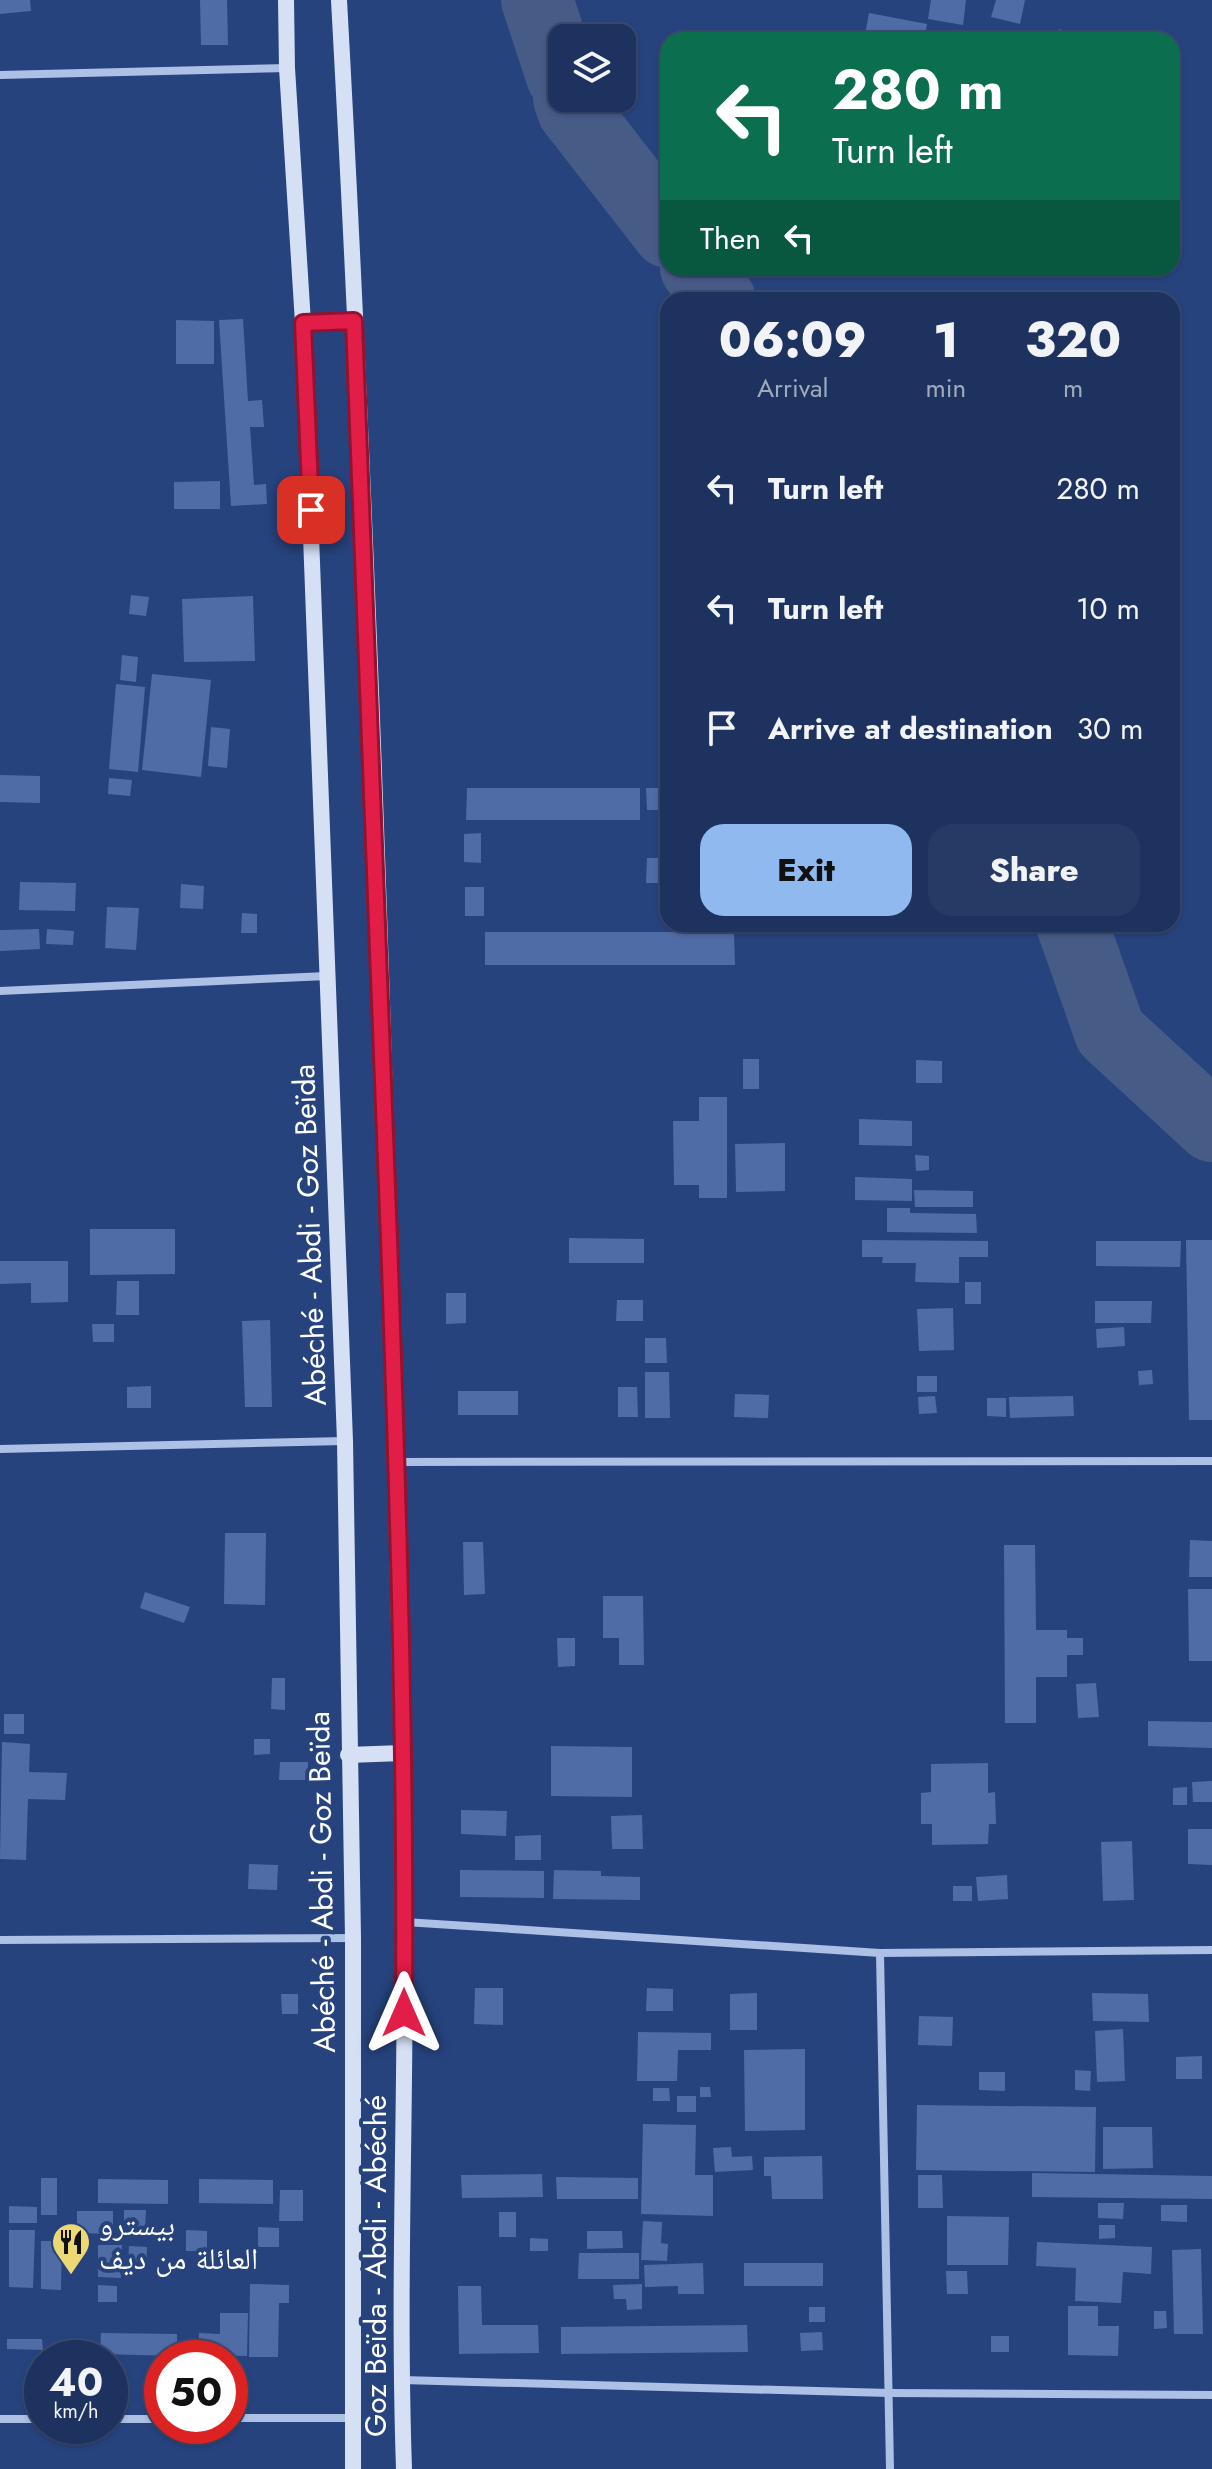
<!DOCTYPE html>
<meta charset="utf-8">
<style>
:root{--surface:#1d325e;--page:#253a64;--text:#f1f3f6;--muted:#a0aabc;--line:#3b4d73;--accent:#90b9f0}
body{margin:0;font-family:Jost,"Noto Naskh Arabic",sans-serif;background:var(--page);color:var(--text);height:100vh;display:flex;flex-direction:column;font-size:30px;white-space:nowrap}
*{box-sizing:border-box;margin:0}
p{font-size:26px;color:var(--muted)}
.icon{flex:none;width:44px;height:44px;fill:none;stroke:currentColor;stroke-width:2;stroke-linecap:round;stroke-linejoin:round}
.map{position:relative;flex:1;overflow:hidden}
.sheet{position:absolute;left:660px;top:292px;width:520px;height:640px;display:flex;flex-direction:column;background:var(--surface);border-radius:24px;box-shadow:0 2px 6px #0004,0 0 0 2px var(--line)}
.sheet>*{flex:none}
.top-card{position:absolute;left:660px;top:32px;width:520px;height:244px;border-radius:24px;box-shadow:0 2px 6px #0004,0 0 0 2px var(--line);background:#0b6e4f;color:#fff;overflow:hidden}
.controls{position:absolute;left:548px;top:24px;display:grid;gap:16px}
.controls a{display:grid;place-items:center;width:88px;height:88px;border-radius:16px;background:var(--surface);box-shadow:0 2px 6px #0004,0 0 0 2px var(--line);font-size:40px}
.speed{position:absolute;left:24px;top:2340px;display:flex;gap:16px;font-size:40px;font-weight:700;text-align:center}
.speed>*{display:grid;place-content:center;width:104px;height:104px;border-radius:50%;background:var(--surface);box-shadow:0 2px 6px #0004,0 0 0 2px var(--line);line-height:1}
.speed small{font-size:20px;font-weight:400}
.speed .limit{border:12px solid #d22;background:#fff;color:#111}
.pin{position:absolute;display:grid;place-items:center;width:68px;height:68px;color:#fff;margin:-34px;border-radius:16px;box-shadow:0 4px 12px #0006}
.me{position:absolute;width:88px;margin:-44px;rotate:0deg;stroke-linejoin:round;filter:drop-shadow(0 0 6px #0008)}
.turn{display:flex;align-items:center;gap:28px;height:168px;padding:0 40px;font-size:36px}
.turn .icon{width:104px;height:104px;stroke-width:2.5}
.turn b{display:block;font-size:56px;line-height:68px}
.then{display:flex;align-items:center;height:76px;padding:0 40px;background:#0003;gap:16px;font-size:30px}
.eta{display:flex;justify-content:space-evenly;align-items:center;height:136px;text-align:center}
.eta b{font-size:48px;font-weight:800;line-height:56px}
.button{display:flex;gap:16px;margin-top:auto;padding:16px 40px}
.button a{flex:1;height:92px;border-radius:24px;background:var(--accent);color:#111;font-size:32px;font-weight:800;line-height:92px;text-align:center}
.button a+a{background:var(--page);color:var(--text)}
ul{padding:0;list-style:none}
li{display:flex;align-items:center;gap:24px;height:120px;padding:0 40px}
li div{flex:1}
li b{display:block;font-size:30px}
li em{font-style:normal}
.map>svg:first-child{display:block}
.lines{fill:none;stroke-linecap:round;stroke-linejoin:round}
.river{stroke:#475b87;stroke-width:72}
.building{fill:#506ca6}
.minor{stroke:#adc0e5;stroke-width:8}
.secondary{stroke:#d6e0f5;stroke-width:16}
.route-casing{stroke:#92132f;stroke-width:20}
.route{stroke:#e11d48;stroke-width:14}
.labels{text-anchor:middle;stroke-width:8;stroke-linejoin:round;paint-order:stroke}
.street-label{font-size:30px;fill:#fff;stroke:#27437e}
.poi-label{font-size:30px;fill:#fff;stroke:#27437e;text-anchor:start}
</style>
<div class="map">
<svg width="1212" height="2469" viewBox="0 0 1212 2469">
<rect width="100%" height="100%" fill="#27437e"/>
<g class="lines">
<g class="river">
<path d="M537,0l25,76"/>
<path d="M569,98l4,12 95,122"/>
<path d="M696,268l24,32"/>
<path d="M1072,924l38,108 102,94"/>
</g>
</g>
<g class="building">
<path d="M0,0h30l1,11 -31,3z"/>
<path d="M200,0h27l1,45h-27z"/>
<path d="M931,0h35l-3,25 -35,-6z"/>
<path d="M996,0h29l-5,24 -29,-7z"/>
<path d="M869,13l58,11 -3,16h-60z"/>
<path d="M1059,29l22,7 -1,4h-25z"/>
<path d="M243,319l5,82 14,-1 2,27h-14l4,58 12,-1 1,20 -36,2 -12,-186z"/>
<path d="M176,320l38,1v43h-38z"/>
<path d="M220,481v28h-46v-27z"/>
<path d="M131,595l18,2 -3,19 -17,-2z"/>
<path d="M253,596l2,65 -71,1 -2,-63z"/>
<path d="M122,655l16,2 -2,25 -16,-2z"/>
<path d="M152,674l59,6 -10,97 -59,-7z"/>
<path d="M116,684l29,3 -7,85 -29,-3z"/>
<path d="M211,727l19,2 -3,39 -19,-2z"/>
<path d="M0,775l40,1v27l-40,-1z"/>
<path d="M109,778l23,2 -2,16 -22,-2z"/>
<path d="M467,788h173v32h-174z"/>
<path d="M646,788h22v22h-21z"/>
<path d="M481,833v30l-17,-1v-28z"/>
<path d="M647,858h21v25h-22z"/>
<path d="M20,882l56,1 -1,28 -56,-1z"/>
<path d="M181,884l23,2 -1,23 -23,-1z"/>
<rect x="465" y="887" width="19" height="29"/>
<path d="M107,907l32,1 -3,42 -31,-2z"/>
<path d="M242,913l15,1v19h-16z"/>
<path d="M39,929l1,20 -40,2v-21z"/>
<path d="M47,929l27,2 -1,14 -27,-1z"/>
<path d="M485,932h249l1,33h-250z"/>
<rect x="743" y="1059" width="16" height="30"/>
<path d="M916,1060l26,1v22h-26z"/>
<path d="M699,1097h28v101h-28v-13h-25l-1,-64h26z"/>
<path d="M859,1119l53,2v25l-53,-1z"/>
<path d="M785,1143v48l-49,1 -1,-48z"/>
<path d="M915,1155l14,1v14l-13,1z"/>
<path d="M855,1177l57,2v22l-57,-1z"/>
<path d="M914,1190l59,1v16h-58z"/>
<path d="M887,1208h23v5l66,1 1,19 -90,-1z"/>
<path d="M90,1229h85v45l-85,1z"/>
<path d="M569,1238l75,1v24h-75z"/>
<path d="M862,1240l126,1v16h-29v26l-44,-1 1,-19h-34l1,-6h-21z"/>
<path d="M1186,1240h26v180h-23z"/>
<path d="M1096,1241h85l-1,26 -84,-1z"/>
<path d="M0,1261h68v41l-37,1v-20l-31,1z"/>
<path d="M117,1281h22v34h-23z"/>
<rect x="965" y="1282" width="16" height="22"/>
<path d="M446,1293h20v30l-20,1z"/>
<path d="M617,1300h26v21h-27z"/>
<path d="M1095,1301h57l-1,22h-56z"/>
<path d="M953,1308l1,42 -35,1 -2,-42z"/>
<path d="M270,1320l2,87h-27l-3,-86z"/>
<path d="M92,1324h22v18h-21z"/>
<path d="M1124,1327l1,19 -28,2 -1,-19z"/>
<path d="M645,1338h21l1,25h-22z"/>
<path d="M1152,1370l1,14 -14,1 -1,-14z"/>
<path d="M645,1372h24l1,46h-25z"/>
<rect x="917" y="1376" width="20" height="16"/>
<path d="M151,1386v22h-24v-21z"/>
<path d="M618,1387h19l1,30h-20z"/>
<rect x="458" y="1391" width="60" height="24"/>
<path d="M735,1394l34,1 -1,23 -34,-1z"/>
<path d="M935,1396l2,17 -18,1 -1,-17z"/>
<path d="M1073,1396l1,20 -64,2 -1,-21z"/>
<path d="M987,1398h19v19l-19,-1z"/>
<path d="M225,1533h41l-1,72 -41,-1z"/>
<path d="M1190,1540l22,1v36h-23z"/>
<path d="M463,1542h20l2,52 -21,1z"/>
<path d="M1004,1545h31l1,85h31v8h16v17h-16v22h-31v46h-31z"/>
<path d="M1188,1589h24v72h-23z"/>
<path d="M145,1592l45,15 -6,16 -44,-15z"/>
<path d="M603,1596h40l1,69h-25v-27h-16z"/>
<path d="M557,1638h18v28l-17,1z"/>
<path d="M272,1678h13v32l-14,-1z"/>
<path d="M1096,1683l3,34 -21,1 -2,-34z"/>
<rect x="4" y="1714" width="20" height="20"/>
<path d="M1148,1721l64,1v26l-64,-2z"/>
<path d="M254,1739h16v15l-16,1z"/>
<path d="M2,1742l28,2 -1,28 38,1 -2,27 -37,-1 -2,61 -26,-1z"/>
<path d="M551,1746l81,1v50l-81,-1z"/>
<path d="M280,1762h28v18h-29z"/>
<path d="M988,1763v30l7,-1 1,32h-7l-1,20 -56,1v-21h-11v-31l10,-1v-28z"/>
<path d="M1212,1781v21h-19l-1,-20z"/>
<path d="M1187,1787v18h-14v-17z"/>
<path d="M461,1810l46,1 -1,25 -45,-2z"/>
<path d="M642,1815l1,34h-31l-1,-33z"/>
<path d="M1188,1829h24v36l-24,-1z"/>
<path d="M541,1835v25h-26v-24z"/>
<path d="M1132,1841l2,59 -31,1 -2,-59z"/>
<path d="M249,1864l29,1 -1,25 -29,-1z"/>
<path d="M460,1870l84,1v27l-84,-1z"/>
<path d="M554,1870l47,1v5l39,1v23l-87,-1z"/>
<path d="M1007,1875l1,24 -30,2 -2,-24z"/>
<rect x="953" y="1886" width="19" height="15"/>
<path d="M475,1988h28v37l-29,-1z"/>
<path d="M647,1988l26,1v22h-27z"/>
<path d="M757,1993v37h-27v-36z"/>
<path d="M1092,1993l56,1 1,28 -56,-1z"/>
<path d="M281,1994h17v20h-16z"/>
<path d="M919,2016l34,1 -1,29 -34,-1z"/>
<path d="M1123,2029l2,52 -28,1 -2,-51z"/>
<path d="M638,2032l73,1v17h-33l-1,31h-40z"/>
<path d="M805,2049v81l-60,1 -1,-81z"/>
<path d="M1202,2056v23h-26v-22z"/>
<path d="M1075,2070l16,1 -1,20 -15,-1z"/>
<path d="M979,2072h26v19l-26,-1z"/>
<path d="M700,2087h10l1,10h-11z"/>
<path d="M653,2088h16l1,13h-17z"/>
<rect x="677" y="2096" width="19" height="16"/>
<path d="M917,2105l179,2 -1,65 -179,-2z"/>
<path d="M643,2124l53,1 -1,50h18v41l-72,-2z"/>
<path d="M1103,2127h49l1,41 -50,1z"/>
<path d="M731,2147l1,10 20,-1 1,14 -38,2 -2,-24z"/>
<path d="M822,2156l1,43h-51l-1,-23h-7v-19z"/>
<path d="M1032,2173l180,3v23l-180,-2z"/>
<path d="M542,2174l1,23 -81,1 -1,-23z"/>
<path d="M918,2175h24l1,33h-25z"/>
<path d="M556,2177l82,1v21h-81z"/>
<rect x="41" y="2178" width="16" height="37"/>
<path d="M98,2179l70,1v24l-70,-1z"/>
<path d="M199,2179l74,1v24l-74,-1z"/>
<path d="M280,2190h23v31h-24z"/>
<path d="M1098,2203h26l-1,16 -25,-1z"/>
<path d="M1161,2205h26v17l-26,-1z"/>
<path d="M9,2206l28,1v16h-28z"/>
<path d="M124,2210h22l-1,20h-21z"/>
<path d="M77,2211h36v23l-36,-1z"/>
<rect x="499" y="2212" width="17" height="25"/>
<path d="M947,2216l62,1 -1,48h-61z"/>
<path d="M643,2221l19,1 -1,21 7,1 -1,17 -26,-1z"/>
<path d="M1099,2225h16v13l-16,1z"/>
<path d="M258,2227l21,1v19h-21z"/>
<path d="M9,2230h26l-2,58 -24,-1z"/>
<path d="M186,2230l21,1v20h-21z"/>
<path d="M587,2231h35l1,17 -36,1z"/>
<path d="M530,2238l18,1v12h-18z"/>
<path d="M41,2241h21l-1,49 -20,-1z"/>
<path d="M1037,2242l115,5 -1,27 -28,-2 -2,31 -46,-2 1,-33 -40,-2z"/>
<path d="M98,2245h24l-1,33 -23,-1z"/>
<path d="M129,2246l18,1 -1,23 -18,-1z"/>
<path d="M1201,2249l2,85h-29l-2,-84z"/>
<path d="M579,2253h60v26h-61z"/>
<path d="M703,2263l1,31h-26v-8l-33,1 -1,-22z"/>
<rect x="744" y="2263" width="79" height="23"/>
<path d="M946,2271h21l1,23h-21z"/>
<path d="M250,2284l39,1v18h-10l-1,54h-29z"/>
<path d="M642,2284v25l-15,1 -1,-11h-12l-1,-14z"/>
<path d="M98,2285l19,1v16h-19z"/>
<path d="M458,2286h23l1,39h56l1,28 -80,1z"/>
<path d="M1068,2306h30v20h21l-1,30 -50,-1z"/>
<rect x="809" y="2307" width="16" height="15"/>
<path d="M1154,2311h12l1,17 -13,1z"/>
<path d="M220,2313h28l-1,43 -49,-1 1,-22 21,1z"/>
<path d="M747,2325l1,27 -187,2v-27z"/>
<path d="M822,2332l1,18 -22,1 -1,-18z"/>
<path d="M101,2333l76,1v22l-77,-2z"/>
<rect x="991" y="2336" width="18" height="16"/>
<path d="M7,2339h35l1,11 -36,-1z"/>
</g>
<g class="lines">
<g class="minor">
<path d="M0,75l287,-7"/>
<path d="M0,991l327,-15"/>
<path d="M0,1449l345,-8"/>
<path d="M397,1462l815,-1"/>
<path d="M405,1922l475,31 332,-3"/>
<path d="M0,1940l353,-2"/>
<path d="M880,1953l10,516"/>
<path d="M402,2380l487,13 323,2"/>
<path d="M230,2418h122"/>
<path d="M0,2419h42"/>
<path d="M110,2419h52"/>
</g>
<g class="secondary">
<path d="M286,0l1,68 16,255 42,1118 8,497v531"/>
<path d="M339,0c34,620 53,1240 65,1861 4,203 -7,405 0,608"/>
<path d="M303,323l51,-2"/>
<path d="M348,1755l54,-2"/>
</g>
</g>
<g class="lines">
<defs>
<path id="route" d="M311,510l-8,-187 51,-2c14,306 25,612 35,918 9,258 17,516 15,774"/>
</defs>
<use href="#route" class="route-casing"/>
<use href="#route" class="route"/>
</g>
<defs>
<symbol id="restaurant-pin" viewBox="-11 -11 22 30"><path d="M0 17L-7.5 6A9.5 9.5 0 1 1 7.5 6Z" fill="#edd974" stroke="#27437e"/><path d="M-5-6h1v4h1v-4h1v4h1v-4h1v5L-1.5 .5V6h-2V.5L-5-1ZM5-6V6H3V1.5H1.5Q1.5-4 5-6Z" fill="#111"/></symbol>
</defs>
<g fill-rule="evenodd">
<use href="#restaurant-pin" x="49" y="2220" width="44" height="60"/>
</g>
<g class="labels">
<g class="street-label">
<text transform="translate(310 1235) rotate(-92)" y="10">Abéché - Abdi - Goz Beïda</text>
<text transform="translate(322 1882) rotate(-91)" y="10">Abéché - Abdi - Goz Beïda</text>
<text transform="translate(376 2266) rotate(-90)" y="10">Goz Beïda - Abdi - Abéché</text>
</g>
<g class="poi-label">
<text x="99" y="2235">بيسترو<tspan x="99" dy="34">العائلة من ديف</tspan></text>
</g>
</g>
</svg>
<div class="controls">
<a><svg class="icon" aria-label="layers" viewBox="0 0 24 24"><path d="M12 4l9 5-9 5-9-5zM3 14l9 5 9-5"/></svg></a>
</div>
<div class="speed"><div>40<small>km/h</small></div><div class="limit">50</div></div>
<div class="pin" style="left:311px;top:510px;background:#d93025"><svg class="icon" aria-label="arrive" viewBox="0 0 24 24"><path d="M6 21V4h12l-3 4 3 4H6"/></svg></div>
<svg class="me" style="left:404px;top:2013px" viewBox="-20 -20 40 40"><path d="M0-17L14 15 0 8-14 15z" fill="#e11d48" stroke="#fff" stroke-width="4"/></svg>
<div class="top-card">
<div class="turn"><svg class="icon" aria-label="left" viewBox="0 0 24 24"><path d="M17 20v-9H6M10 6l-5 5 5 5"/></svg><div><b>280 m</b>Turn left</div></div>
<div class="then">Then<svg class="icon" aria-label="left" viewBox="0 0 24 24"><path d="M17 20v-9H6M10 6l-5 5 5 5"/></svg></div>
</div>
<section class="sheet">
<div class="eta">
<div><b>06:09</b><p>Arrival</p></div>
<div><b>1</b><p>min</p></div>
<div><b>320</b><p>m</p></div>
</div>
<ul>
<li><svg class="icon" aria-label="left" viewBox="0 0 24 24"><path d="M17 20v-9H6M10 6l-5 5 5 5"/></svg><div><b>Turn left</b></div><em>280 m</em></li>
<li><svg class="icon" aria-label="left" viewBox="0 0 24 24"><path d="M17 20v-9H6M10 6l-5 5 5 5"/></svg><div><b>Turn left</b></div><em>10 m</em></li>
<li><svg class="icon" aria-label="arrive" viewBox="0 0 24 24"><path d="M6 21V4h12l-3 4 3 4H6"/></svg><div><b>Arrive at destination</b></div><em>30 m</em></li>
</ul>
<div class="button"><a>Exit</a><a>Share</a></div>
</section>
</div>
